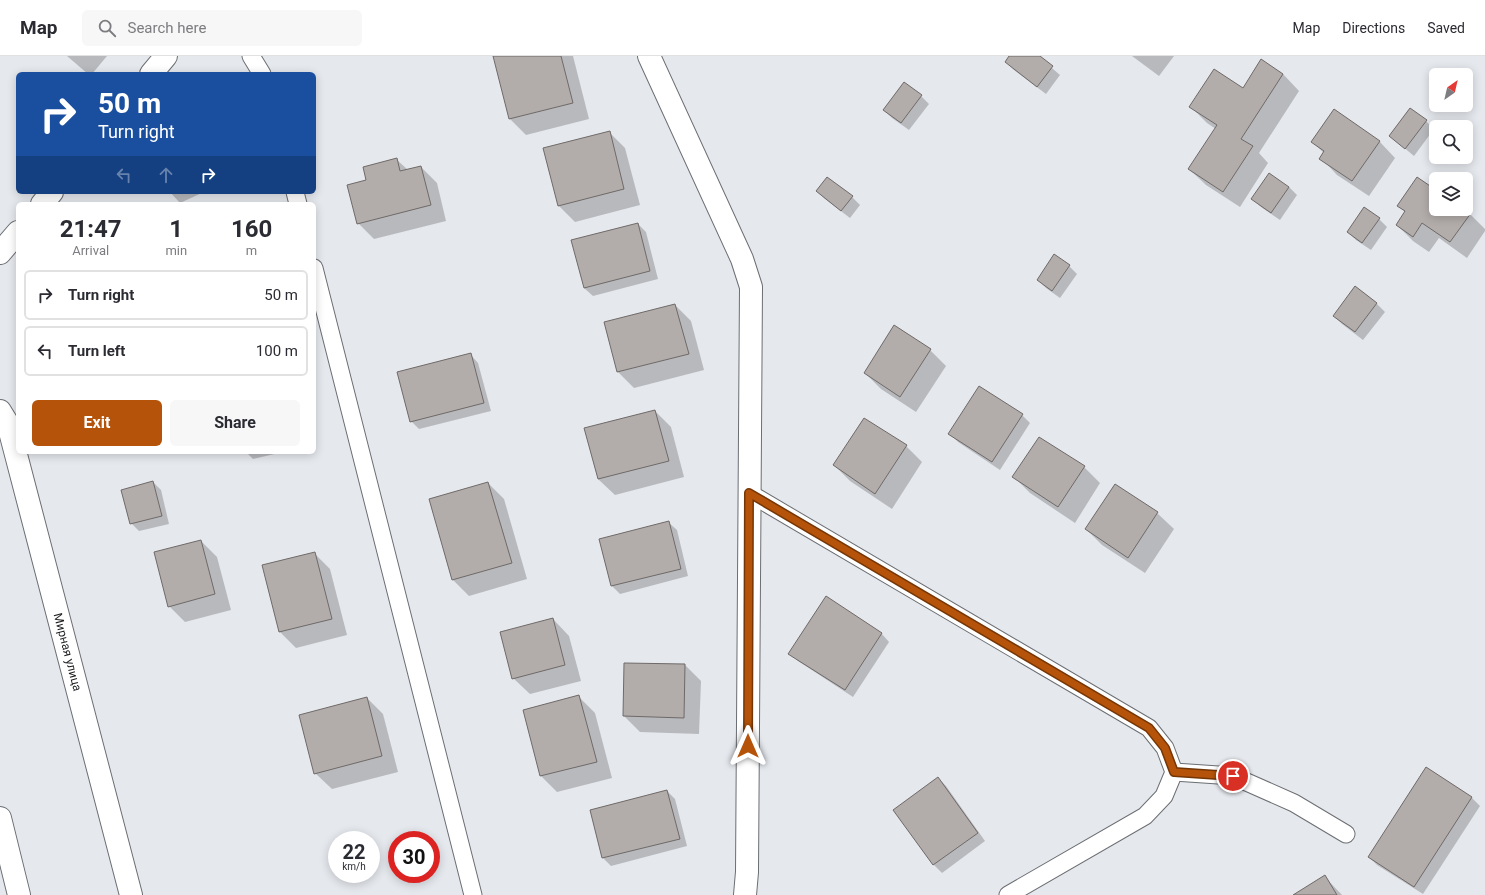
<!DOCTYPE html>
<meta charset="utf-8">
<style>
:root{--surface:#fff;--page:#f7f7f7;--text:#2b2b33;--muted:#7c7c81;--line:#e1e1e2;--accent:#b45309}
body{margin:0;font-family:Roboto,sans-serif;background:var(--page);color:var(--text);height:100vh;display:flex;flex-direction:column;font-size:15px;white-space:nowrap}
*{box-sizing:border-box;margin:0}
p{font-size:13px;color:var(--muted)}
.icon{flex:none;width:22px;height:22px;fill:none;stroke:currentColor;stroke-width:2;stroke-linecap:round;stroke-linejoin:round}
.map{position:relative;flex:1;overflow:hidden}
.details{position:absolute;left:16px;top:146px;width:300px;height:252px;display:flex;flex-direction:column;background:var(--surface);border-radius:6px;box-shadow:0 2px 10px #0003}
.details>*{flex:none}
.guide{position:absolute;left:16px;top:16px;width:300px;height:122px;border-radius:6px;box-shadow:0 2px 10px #0003;background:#1a4fa0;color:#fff;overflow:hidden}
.needle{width:26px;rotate:34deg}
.fabs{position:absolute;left:1429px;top:12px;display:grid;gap:8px}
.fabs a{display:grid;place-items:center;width:44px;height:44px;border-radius:6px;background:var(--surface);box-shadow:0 2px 10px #0003;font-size:20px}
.speed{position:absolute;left:328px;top:775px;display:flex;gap:8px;font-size:20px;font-weight:700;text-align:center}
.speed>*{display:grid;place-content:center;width:52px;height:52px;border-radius:50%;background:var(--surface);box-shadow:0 2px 10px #0003;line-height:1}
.speed small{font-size:10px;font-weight:400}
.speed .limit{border:6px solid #d22;background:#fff;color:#111}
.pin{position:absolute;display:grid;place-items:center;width:34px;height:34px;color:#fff;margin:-17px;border:2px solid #fff;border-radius:50%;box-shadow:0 1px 4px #0007}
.me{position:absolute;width:44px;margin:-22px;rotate:0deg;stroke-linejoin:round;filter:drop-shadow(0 0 3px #0008)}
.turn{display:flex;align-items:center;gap:14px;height:84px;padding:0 16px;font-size:18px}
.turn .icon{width:52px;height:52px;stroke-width:2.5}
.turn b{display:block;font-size:28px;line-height:34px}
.lanes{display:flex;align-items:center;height:38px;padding:0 16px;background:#0003;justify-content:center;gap:20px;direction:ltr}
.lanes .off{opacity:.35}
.eta{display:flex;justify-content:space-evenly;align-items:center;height:68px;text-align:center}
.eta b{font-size:24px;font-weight:700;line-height:28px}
.button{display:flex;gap:8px;margin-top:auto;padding:8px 16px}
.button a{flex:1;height:46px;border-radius:6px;background:var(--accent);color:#fff;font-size:16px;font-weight:700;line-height:46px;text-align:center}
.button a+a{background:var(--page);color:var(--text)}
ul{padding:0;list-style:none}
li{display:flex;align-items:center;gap:12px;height:50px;margin:0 8px 6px;padding:0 8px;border:2px solid var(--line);border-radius:6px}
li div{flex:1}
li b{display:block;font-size:15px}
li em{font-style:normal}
header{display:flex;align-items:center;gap:24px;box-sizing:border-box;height:56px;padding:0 20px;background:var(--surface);border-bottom:1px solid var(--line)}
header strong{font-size:19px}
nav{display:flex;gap:22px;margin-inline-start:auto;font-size:14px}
.search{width:280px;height:36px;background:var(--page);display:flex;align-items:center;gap:10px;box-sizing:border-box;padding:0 14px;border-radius:6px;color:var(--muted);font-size:15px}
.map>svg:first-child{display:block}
.shadow{fill:#0003}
.building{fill:#b2acaa;stroke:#6f6a68}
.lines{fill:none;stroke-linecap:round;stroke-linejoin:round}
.service-casing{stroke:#6b6e72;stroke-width:19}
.minor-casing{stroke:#6b6e72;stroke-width:24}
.service{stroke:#fff;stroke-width:17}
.minor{stroke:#fff;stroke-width:22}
.route-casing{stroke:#753606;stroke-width:10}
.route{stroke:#b45309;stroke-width:7}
.labels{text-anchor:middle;stroke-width:4;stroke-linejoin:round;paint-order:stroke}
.street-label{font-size:12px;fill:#1d1e20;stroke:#e5e8ed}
</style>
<header>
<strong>Map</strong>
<div class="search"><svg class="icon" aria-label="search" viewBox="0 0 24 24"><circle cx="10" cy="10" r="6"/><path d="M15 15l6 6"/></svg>Search here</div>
<nav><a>Map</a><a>Directions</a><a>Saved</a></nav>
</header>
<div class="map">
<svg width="1485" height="839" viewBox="0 0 1485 839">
<rect width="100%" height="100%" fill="#e5e8ed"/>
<g class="shadow">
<path d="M67,0h40l-15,18h-4z"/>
<path d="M494,0h79l16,63 -63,16 -16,-16z"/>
<path d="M1011,0h27l22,19 -14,19 -32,-24 -8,-8z"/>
<path d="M1132,0h42l-15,20z"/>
<path d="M1262,5l21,13 16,17 -40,62 9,10 -28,44 -34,-22 -17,-16 27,-40 -9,-6 -16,-16 53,-18z"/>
<path d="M921,40l8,8 -20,26 -17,-12 -8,-8z"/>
<path d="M1426,65l8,8 -20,27 -24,-20z"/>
<path d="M609,76l16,16 15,57 -65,17 -16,-16z"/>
<path d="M1379,85l16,17 -26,38 -32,-21 -16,-17 3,-5 -12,-11z"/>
<path d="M397,104l11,10 13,-3 16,16 9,38 -72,18 -16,-16 9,-42z"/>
<path d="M1289,131l8,8 -17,25 -19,-13 -8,-8z"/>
<path d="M817,135l35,6 8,8 -10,13 -25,-19z"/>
<path d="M1436,135v18h27l7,5 15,15v2l-18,27 -28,-20 -10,14 -16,-11 -16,-16 9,-12 -8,-7z"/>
<path d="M170,136h34l-24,11z"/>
<path d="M1379,163l8,8 -16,23 -15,-10 -8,-8z"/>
<path d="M638,168l8,8 12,47 -65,17 -9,-8z"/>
<path d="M1054,200l15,10 8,8 -17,24 -14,-10 -8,-8z"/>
<path d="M1356,231l21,17 8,8 -22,28 -21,-16 -8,-8z"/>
<path d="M675,249l16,16 13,49 -70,18 -16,-16z"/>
<path d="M930,294l16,16 -30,46 -35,-23 -16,-16z"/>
<path d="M470,298l8,9 13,48 -72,18 -8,-8z"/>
<path d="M655,355l16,16 13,50 -69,18 -17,-16z"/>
<path d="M1022,359l8,8 -30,47 -42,-28 -8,-8z"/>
<path d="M906,390l16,16 -30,47 -42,-28 -16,-16z"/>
<path d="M246,396h37l-30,7z"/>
<path d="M1084,411l16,16 -25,40 -45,-30 -16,-16z"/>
<path d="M153,426l8,8 8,34 -30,7 -8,-8z"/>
<path d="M488,427l16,16 23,80 -58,17 -16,-16z"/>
<path d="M1157,457l17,16 -29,44 -43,-28 -16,-16z"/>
<path d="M668,466l9,8 11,46 -68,18 -8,-8z"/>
<path d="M201,485l16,16 14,53 -46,12 -16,-16z"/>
<path d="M314,497l16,16 17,66 -51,13 -16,-16z"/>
<path d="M553,563l16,17 12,45 -51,13 -17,-16z"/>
<path d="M881,577l8,9 -36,55 -55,-36 -8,-8z"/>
<path d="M685,609l16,16 -2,53 -59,-2 -16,-16z"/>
<path d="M579,641l16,16 17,65 -55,14 -16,-16 -17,-66z"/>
<path d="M367,642l16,16 15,58 -66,17 -17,-16z"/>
<path d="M1426,713l46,29 8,8 -57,88 -46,-29 -8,-8z"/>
<path d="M938,722l8,8 39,55 -43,32 -8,-8 -40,-55z"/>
<path d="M667,735l8,8 12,47 -76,20 -8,-8 -12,-48z"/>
<path d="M1324,820l18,19h-47z"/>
</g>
<g class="building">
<path d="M493,0h68l12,47 -64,16z"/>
<path d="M1009,0h31l13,10 -16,21 -32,-25z"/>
<path d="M1261,3l22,15 -42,65 12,7 -30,46 -35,-23 29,-44 -28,-18 25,-38 29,19z"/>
<path d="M904,26l18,13 -21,28 -18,-13z"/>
<path d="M1410,52l17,12 -22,29 -16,-13z"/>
<path d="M1334,53l46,32 -28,40 -33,-22 5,-8 -13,-9z"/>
<path d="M610,75l14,58 -66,17 -15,-58z"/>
<path d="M397,102l3,13 21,-5 10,39 -74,19 -10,-39 19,-5 -3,-13z"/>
<path d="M1269,117l20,14 -18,26 -20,-14z"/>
<path d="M827,121l26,19 -12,15 -25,-20z"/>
<path d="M1417,121l19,13v19h28l7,4 -21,29 -28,-19 -9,14 -17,-12 9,-14 -8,-5z"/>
<path d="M1364,151l16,11 -18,25 -15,-11z"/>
<path d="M638,167l12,48 -66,17 -13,-48z"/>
<path d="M1054,198l16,11 -18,26 -15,-11z"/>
<path d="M1355,230l22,17 -22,29 -22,-16z"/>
<path d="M675,248l14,50 -72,18 -13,-50z"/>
<path d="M894,269l37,24 -31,48 -36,-24z"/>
<path d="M471,297l13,50 -74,19 -13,-50z"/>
<path d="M979,330l44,28 -31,48 -44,-28z"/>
<path d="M655,354l14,51 -71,18 -14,-51z"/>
<path d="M864,362l43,27 -32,49 -42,-29z"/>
<path d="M1039,381l46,29 -27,41 -46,-30z"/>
<path d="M153,425l9,35 -32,8 -9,-34z"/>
<path d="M488,426l24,81 -60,17 -23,-81z"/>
<path d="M1115,428l43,28 -30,46 -43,-29z"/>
<path d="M669,465l12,48 -70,17 -12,-47z"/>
<path d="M201,484l14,54 -47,13 -14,-55z"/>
<path d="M315,496l17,67 -53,13 -17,-67z"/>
<path d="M826,540l56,37 -37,57 -57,-36z"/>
<path d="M553,562l12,47 -53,14 -12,-47z"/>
<path d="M624,607l61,1 -1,54 -61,-2z"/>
<path d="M579,639l18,67 -57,14 -17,-66z"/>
<path d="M367,641l15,59 -68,18 -15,-59z"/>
<path d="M1426,711l46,30 -58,90 -46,-30z"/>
<path d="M938,721l40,56 -45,32 -40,-55z"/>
<path d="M667,734l13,49 -78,19 -12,-48z"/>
<path d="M1325,819l12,20h-44z"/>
</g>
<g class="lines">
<defs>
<g id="service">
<path d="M251,0l11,18"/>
<path d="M295,136l3,12"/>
<path d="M314,212l159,627"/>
<path d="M749,437l400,235 16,20 9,24 -10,24 -19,20 -137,79"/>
<path d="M1174,716l59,4 61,27 52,31"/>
</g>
<g id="minor">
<path d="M649,0l93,203 9,28 -4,585 -2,23"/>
<path d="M151,18l15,-18"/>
<path d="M42,148l10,-12"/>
<path d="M0,197l18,-21"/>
<path id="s1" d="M0,355l8,13 123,471"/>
<path d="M0,762l19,77"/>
</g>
</defs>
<use href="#service" class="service-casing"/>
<use href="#minor" class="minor-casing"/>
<use href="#service" class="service"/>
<use href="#minor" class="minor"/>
</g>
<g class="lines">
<defs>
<path id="route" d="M748,690l1,-253 400,235 16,20 9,24 59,4"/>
</defs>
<use href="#route" class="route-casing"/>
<use href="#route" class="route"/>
</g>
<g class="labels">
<g class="street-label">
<text dy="4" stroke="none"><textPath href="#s1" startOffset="251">Мирная улица</textPath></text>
</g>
</g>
</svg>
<div class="fabs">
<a><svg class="needle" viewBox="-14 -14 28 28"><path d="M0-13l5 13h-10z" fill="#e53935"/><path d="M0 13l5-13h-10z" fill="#7c7c81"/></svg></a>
<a><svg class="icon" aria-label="search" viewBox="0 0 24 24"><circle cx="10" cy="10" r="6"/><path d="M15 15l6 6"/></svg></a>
<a><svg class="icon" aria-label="layers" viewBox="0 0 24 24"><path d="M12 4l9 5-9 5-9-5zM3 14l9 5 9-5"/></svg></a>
</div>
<div class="speed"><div>22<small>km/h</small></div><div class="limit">30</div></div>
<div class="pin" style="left:1233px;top:720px;background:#d93025"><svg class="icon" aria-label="arrive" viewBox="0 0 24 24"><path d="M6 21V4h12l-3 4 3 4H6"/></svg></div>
<svg class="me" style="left:748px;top:690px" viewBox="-20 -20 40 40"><path d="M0-17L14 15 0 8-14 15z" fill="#b45309" stroke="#fff" stroke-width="4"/></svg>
<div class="guide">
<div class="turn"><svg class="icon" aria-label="right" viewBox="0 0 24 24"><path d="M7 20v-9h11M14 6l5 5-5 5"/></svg><div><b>50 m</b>Turn right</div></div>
<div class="lanes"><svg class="icon off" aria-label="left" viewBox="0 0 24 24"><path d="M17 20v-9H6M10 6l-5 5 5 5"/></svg><svg class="icon off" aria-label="ahead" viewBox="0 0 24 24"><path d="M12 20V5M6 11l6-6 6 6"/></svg><svg class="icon" aria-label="right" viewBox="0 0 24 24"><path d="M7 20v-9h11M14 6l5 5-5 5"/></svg></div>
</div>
<section class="details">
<div class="eta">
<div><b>21:47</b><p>Arrival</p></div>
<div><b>1</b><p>min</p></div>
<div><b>160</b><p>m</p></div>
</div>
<ul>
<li><svg class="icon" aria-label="right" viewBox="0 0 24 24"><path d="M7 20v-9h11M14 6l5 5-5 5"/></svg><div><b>Turn right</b></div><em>50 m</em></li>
<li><svg class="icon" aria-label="left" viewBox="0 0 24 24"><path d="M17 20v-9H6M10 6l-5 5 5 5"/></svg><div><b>Turn left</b></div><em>100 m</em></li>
</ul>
<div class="button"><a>Exit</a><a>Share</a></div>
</section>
</div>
